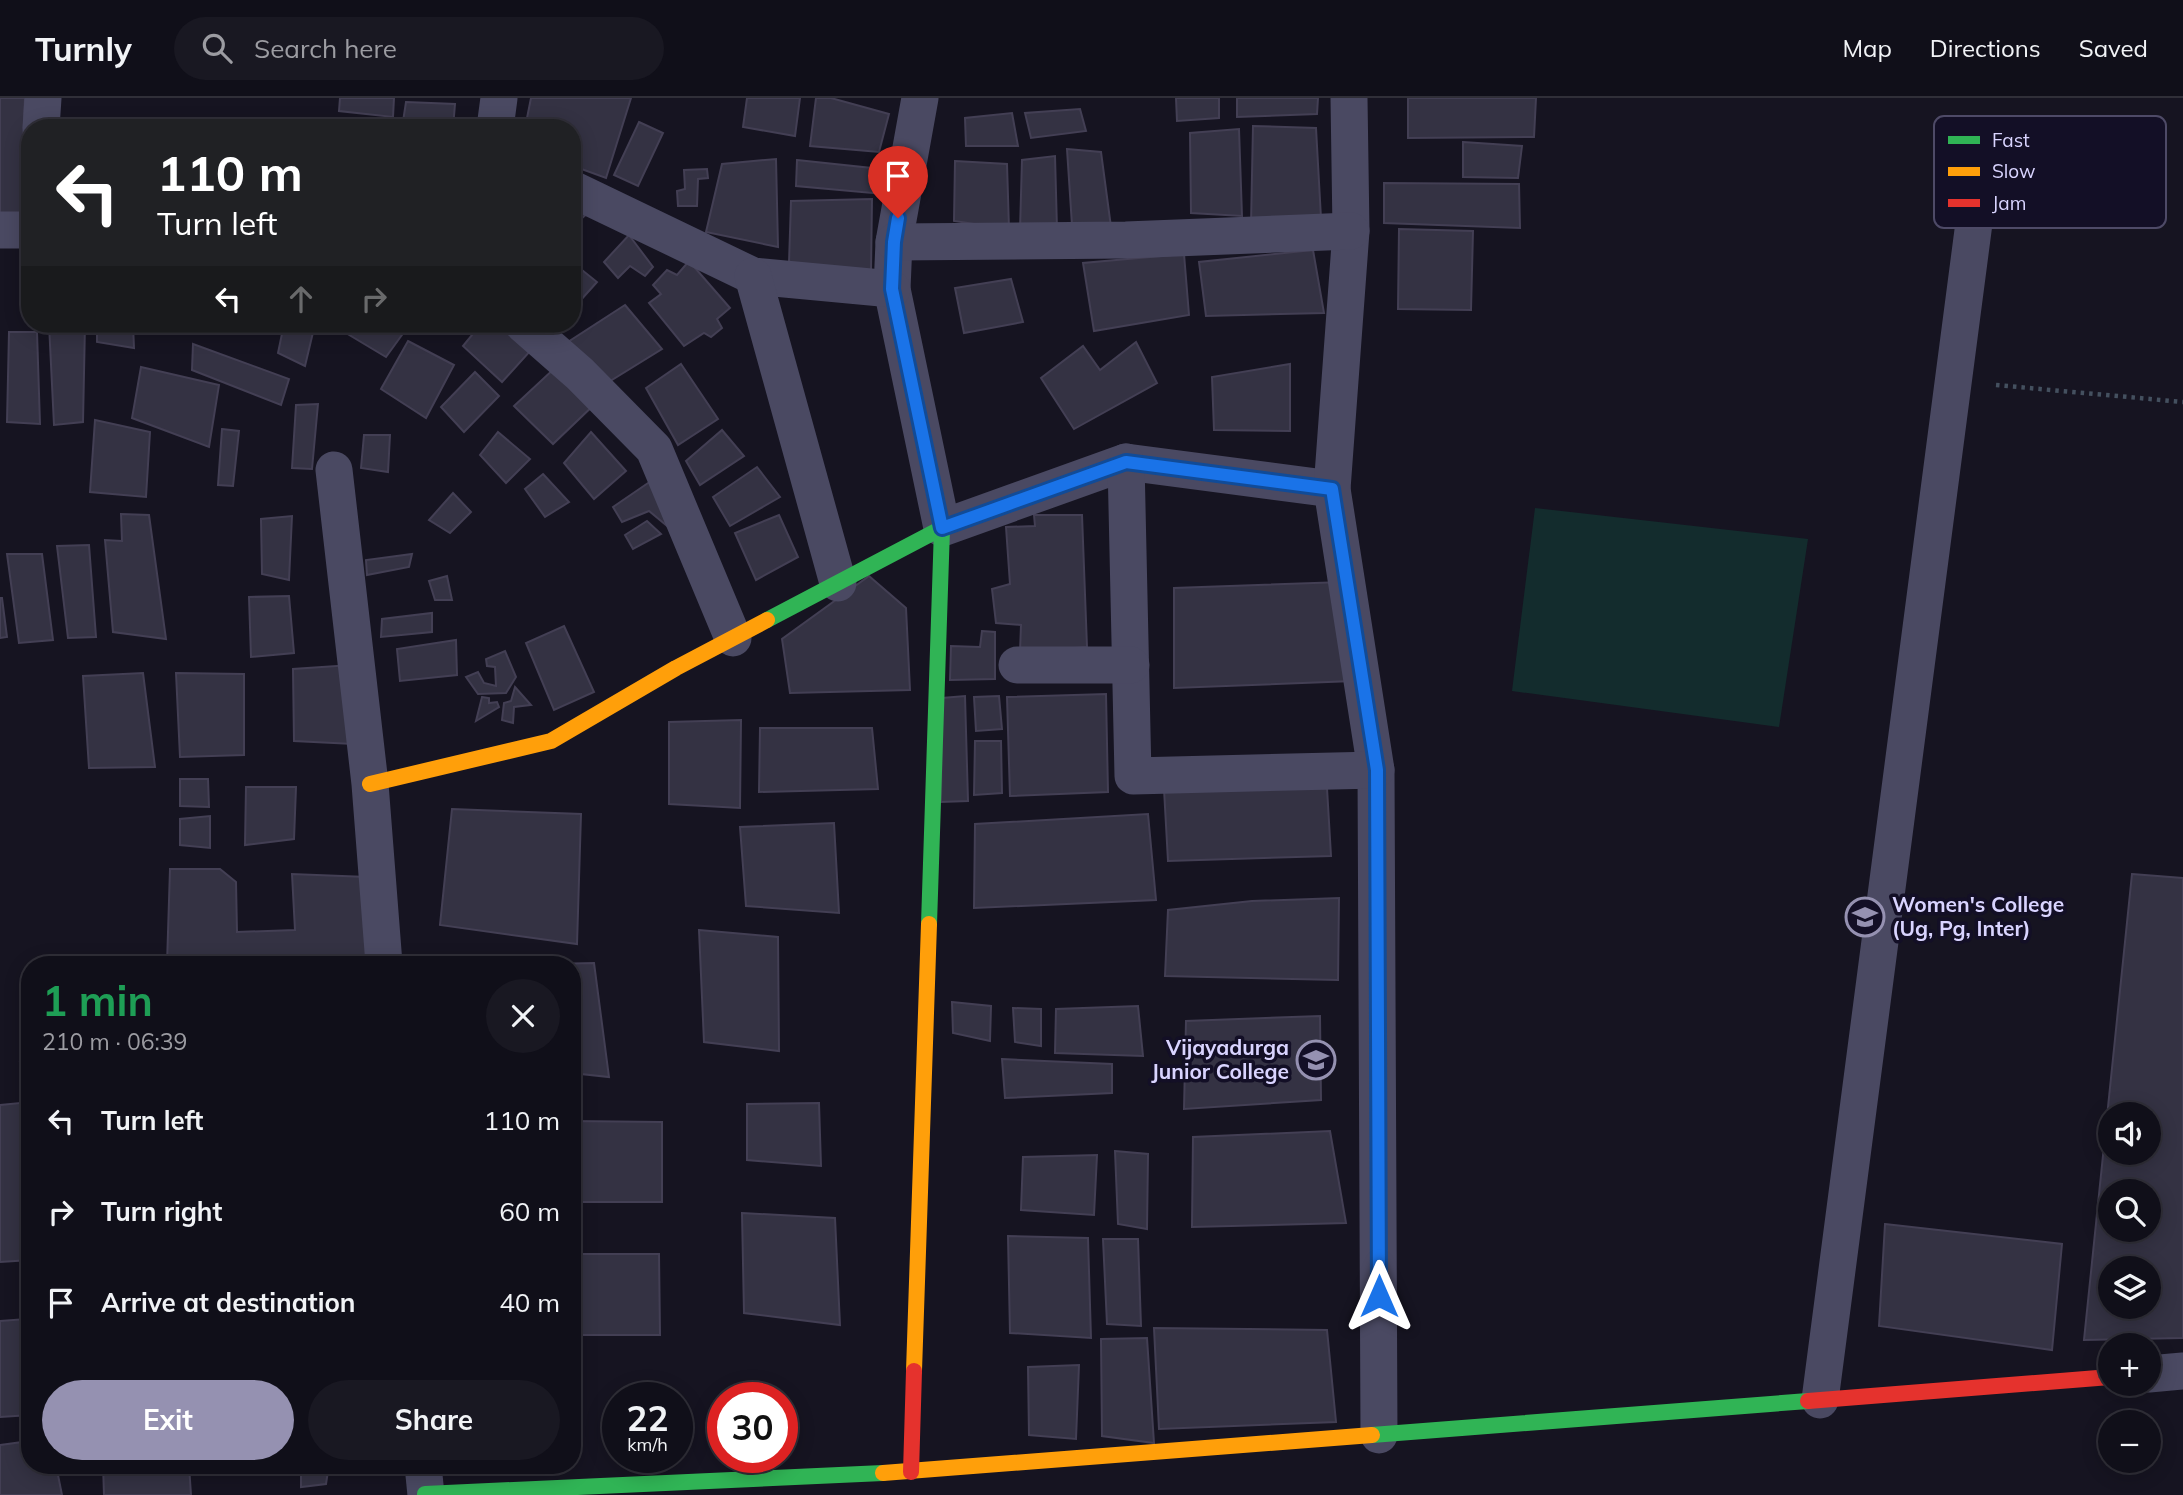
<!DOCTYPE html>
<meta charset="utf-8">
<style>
:root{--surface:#100f19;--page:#191822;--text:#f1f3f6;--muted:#9c9ca2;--line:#302f38;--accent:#9591b1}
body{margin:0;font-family:Mulish,sans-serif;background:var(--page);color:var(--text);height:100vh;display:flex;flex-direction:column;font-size:26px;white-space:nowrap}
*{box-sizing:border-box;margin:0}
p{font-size:23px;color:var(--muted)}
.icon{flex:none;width:38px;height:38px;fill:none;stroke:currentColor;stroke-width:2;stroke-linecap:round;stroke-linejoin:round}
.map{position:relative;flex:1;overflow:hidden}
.sheet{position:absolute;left:21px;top:858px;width:560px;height:518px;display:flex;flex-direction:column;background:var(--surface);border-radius:28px;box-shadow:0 4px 18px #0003,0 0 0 2px var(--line)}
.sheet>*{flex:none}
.hud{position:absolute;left:21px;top:21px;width:560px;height:214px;border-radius:28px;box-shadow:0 4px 18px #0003,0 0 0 2px var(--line);background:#202124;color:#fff;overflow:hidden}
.buttons{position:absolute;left:2098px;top:1004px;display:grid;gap:14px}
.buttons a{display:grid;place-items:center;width:63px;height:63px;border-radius:50%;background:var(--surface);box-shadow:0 4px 18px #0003,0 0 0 2px var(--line);font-size:35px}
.speed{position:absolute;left:602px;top:1284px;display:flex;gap:14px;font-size:35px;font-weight:700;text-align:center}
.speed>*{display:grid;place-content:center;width:91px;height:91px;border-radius:50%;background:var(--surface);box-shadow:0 4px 18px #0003,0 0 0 2px var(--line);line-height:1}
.speed small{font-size:18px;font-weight:400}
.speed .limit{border:10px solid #d22;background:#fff;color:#111}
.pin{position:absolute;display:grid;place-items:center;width:60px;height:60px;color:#fff;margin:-72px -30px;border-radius:50% 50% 50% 0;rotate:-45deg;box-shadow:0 0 7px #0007}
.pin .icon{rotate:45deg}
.me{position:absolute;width:77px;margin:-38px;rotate:0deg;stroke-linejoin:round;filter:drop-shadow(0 0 5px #0008)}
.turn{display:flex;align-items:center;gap:24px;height:147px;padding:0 21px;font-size:32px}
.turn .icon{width:91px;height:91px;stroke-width:2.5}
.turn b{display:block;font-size:49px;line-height:60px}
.lanes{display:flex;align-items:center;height:66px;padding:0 21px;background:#0003;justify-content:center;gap:35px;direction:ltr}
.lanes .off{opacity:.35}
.round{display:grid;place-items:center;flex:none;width:74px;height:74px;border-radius:37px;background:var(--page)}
.headline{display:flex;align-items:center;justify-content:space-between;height:119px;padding:0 21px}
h1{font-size:42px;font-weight:700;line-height:52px;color:#1e9e55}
.primary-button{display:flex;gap:14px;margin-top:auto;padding:14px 21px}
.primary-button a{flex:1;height:80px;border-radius:42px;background:var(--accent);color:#fff;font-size:28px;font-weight:700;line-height:80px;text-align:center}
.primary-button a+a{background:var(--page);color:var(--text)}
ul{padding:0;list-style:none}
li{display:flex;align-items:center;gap:21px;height:91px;padding:0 21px}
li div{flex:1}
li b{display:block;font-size:26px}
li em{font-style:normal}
header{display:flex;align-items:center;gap:42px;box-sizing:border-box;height:98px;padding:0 35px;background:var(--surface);border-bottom:2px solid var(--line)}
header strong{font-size:33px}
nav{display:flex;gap:38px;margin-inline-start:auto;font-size:24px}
.search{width:490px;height:63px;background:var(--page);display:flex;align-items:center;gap:18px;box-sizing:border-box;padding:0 24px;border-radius:38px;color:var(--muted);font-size:26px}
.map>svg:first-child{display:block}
.green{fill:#132c2d}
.building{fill:#343243;stroke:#433f54;stroke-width:2;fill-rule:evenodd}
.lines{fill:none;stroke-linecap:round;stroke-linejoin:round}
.path{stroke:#44505f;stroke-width:4.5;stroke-dasharray:3.5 5;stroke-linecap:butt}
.street{stroke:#4a4962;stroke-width:37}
.fast{stroke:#30b455;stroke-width:16}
.slow{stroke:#ff9f0a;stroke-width:16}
.jam{stroke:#e5322d;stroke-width:16}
.route-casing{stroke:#114b97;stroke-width:18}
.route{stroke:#1a73e8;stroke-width:12}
.labels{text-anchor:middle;stroke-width:7;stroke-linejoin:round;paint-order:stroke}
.poi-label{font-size:21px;font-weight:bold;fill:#d9d4ff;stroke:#130f26;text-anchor:start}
.key{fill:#130f26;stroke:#4e4a67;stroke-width:2}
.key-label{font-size:19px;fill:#d9d4ff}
</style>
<header>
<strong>Turnly</strong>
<div class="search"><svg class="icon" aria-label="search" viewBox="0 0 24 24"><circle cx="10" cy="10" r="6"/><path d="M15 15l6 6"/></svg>Search here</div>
<nav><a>Map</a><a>Directions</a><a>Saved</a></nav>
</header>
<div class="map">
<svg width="2183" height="1397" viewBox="0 0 2183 1397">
<rect width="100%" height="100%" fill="#161421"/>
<path class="green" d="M1535,410l273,31 -29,188 -267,-36z"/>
<g class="building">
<path d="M0,0h25l-5,117 -20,-2z"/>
<path d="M340,0h54l-1,19 -54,-6z"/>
<path d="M531,0h100l-25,80 -30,-11 -1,-15h-3v-24h-47z"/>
<path d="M747,0h53l-5,38 -52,-9z"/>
<path d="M816,0h15l58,16 -10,38 -69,-6z"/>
<path d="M1176,0h43v20l-42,3z"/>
<path d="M1237,0h81l-1,16 -80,3z"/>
<path d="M1408,0h128l-2,39 -126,1z"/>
<path d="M406,4l49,2 -2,24h-51z"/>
<path d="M1080,11l6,22 -55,7 -6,-25z"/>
<path d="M1012,15l6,33h-52l-1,-28z"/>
<path d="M639,24l24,11 -25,53 -24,-11z"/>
<path d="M1253,28l63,2 5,90 -70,7z"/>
<path d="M1239,31l3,87 -51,-3 -1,-80z"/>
<path d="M1463,44l59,4 -4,32 -55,-1z"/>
<path d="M1067,51l34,3 10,75 -39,-2z"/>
<path d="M1055,58l2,73 -37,1 2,-70z"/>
<path d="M776,61l2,88 -72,-15 16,-68z"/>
<path d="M797,62l84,9 2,25 -87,-8z"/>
<path d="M955,63l52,3 2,65 -55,-8z"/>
<path d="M707,71l1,9 -10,1 -1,27h-19l-1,-15 8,-2 -1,-19z"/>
<path d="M1384,85l135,1 1,44 -136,-5z"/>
<path d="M872,101l-1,73 -82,-9 2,-62z"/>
<path d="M572,105l18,8 -18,16z"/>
<path d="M1399,131l74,2 -2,79 -73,-1z"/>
<path d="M629,137l24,32 -8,9 -15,-10 -12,12 -14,-16z"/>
<path d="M1313,152l11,63 -118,3 -7,-54z"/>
<path d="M1184,156l5,61 -95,16 -11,-68z"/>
<path d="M689,163l41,47 -13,11 5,9 -11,9 -7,-4 -20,13 -35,-43 12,-9 -8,-9 14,-15 10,5z"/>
<path d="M572,164l25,20 -25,28z"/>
<path d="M1011,181l12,43 -59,11 -9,-45z"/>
<path d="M625,207l37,44 -55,34 -39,-41z"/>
<path d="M49,226h36l-2,98 -29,3z"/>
<path d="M97,226h36l1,24 -37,-6z"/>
<path d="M238,226h29l-5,8z"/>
<path d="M284,226h31l-10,42 -27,-13z"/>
<path d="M331,226h71l5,4 -21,29z"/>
<path d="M481,226h13l38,25 -30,33 -39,-36z"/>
<path d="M9,234h28l3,92 -33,-2z"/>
<path d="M408,243l46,24 -28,53 -45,-29z"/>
<path d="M1136,244l21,41 -83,46 -33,-51 42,-32 17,24z"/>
<path d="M193,246l96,35 -8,26 -89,-35z"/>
<path d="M681,266l37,55 -40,26 -32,-57z"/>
<path d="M1290,266v67l-76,-1 -2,-53z"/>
<path d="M557,268l42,34 -46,44 -39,-38z"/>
<path d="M141,269l78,18 -10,62 -77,-29z"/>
<path d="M475,274l24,24 -35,36 -23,-25z"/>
<path d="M318,306l-6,65 -20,-1 4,-63z"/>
<path d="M95,322l55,12 -4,65 -56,-5z"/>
<path d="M222,331l17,2 -6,55 -15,-1z"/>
<path d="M722,332l22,26 -44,29 -14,-24z"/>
<path d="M498,334l32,27 -24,24 -26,-28z"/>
<path d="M591,334l35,39 -32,28 -30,-36z"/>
<path d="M364,337h26l-2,37 -27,-4z"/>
<path d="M757,369l23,30 -50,29 -17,-29z"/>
<path d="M543,376l26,28 -24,15 -20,-28z"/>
<path d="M651,383l16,45 -18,-15 -27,11 -9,-15z"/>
<path d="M453,395l18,19 -21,21 -21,-13z"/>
<path d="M121,416l28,1 17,124 -53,-7 -8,-92 17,1z"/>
<path d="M779,417l19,42 -42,23 -21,-47z"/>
<path d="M1034,417h48l5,132 -67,5 1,-27 -25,-2 -4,-34 18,-5 -4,-57 29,-1z"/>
<path d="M292,418l-3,64 -27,-6 -1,-55z"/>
<path d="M647,423l14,13 -28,15 -8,-14z"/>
<path d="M89,447l7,92 -28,1 -11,-92z"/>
<path d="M7,456h35l11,86 -34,3z"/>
<path d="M412,456l-3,13 -42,8 -1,-15z"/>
<path d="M447,478l5,24h-17l-6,-19z"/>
<path d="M869,478l37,32 4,82 -120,3 -8,-54z"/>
<path d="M1343,484l10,99 -179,7v-100z"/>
<path d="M289,498l5,57 -43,4 -2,-60z"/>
<path d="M0,500h2l5,39 -7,1z"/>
<path d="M432,515v19l-51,5 1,-18z"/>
<path d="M564,528l30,66 -40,18 -28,-67z"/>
<path d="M982,533l13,1v47l-45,1 1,-34 29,1z"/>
<path d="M456,542l1,35 -57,6 -3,-32z"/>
<path d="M505,553l11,26 -10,16 -28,1 -12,-17 12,-5 6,11 12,3 -1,-19 -8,-1 -1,-7z"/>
<path d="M351,567l2,79 -59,-3 -1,-72z"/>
<path d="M143,575l12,94 -66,1 -6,-92z"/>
<path d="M176,575l68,1v81l-64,2z"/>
<path d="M515,589l16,18 -17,2 -1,16 -11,-3 2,-17 7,-2z"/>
<path d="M1106,596l2,98 -98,4 -3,-99z"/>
<path d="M965,598l3,105 -27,1 1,-104z"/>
<path d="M999,598l3,33 -26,2 -2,-34z"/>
<path d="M482,599l7,1v5l8,-1 2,5 -23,14z"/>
<path d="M741,622l-1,88 -71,-4v-82z"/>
<path d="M760,630h112l6,61 -119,3z"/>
<path d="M975,643h26l1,52 -28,2z"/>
<path d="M180,681h28l1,28 -29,-1z"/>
<path d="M246,689h50l-2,52 -49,6z"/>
<path d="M1327,690l4,68 -163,5 -4,-72z"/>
<path d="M452,711l129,5 -4,130 -137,-19z"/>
<path d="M1148,716l8,86 -182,8 1,-84z"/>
<path d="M210,718v32l-30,-3v-26z"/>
<path d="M834,725l5,90 -93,-7 -6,-79z"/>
<path d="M170,771h50l16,13 1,50 58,-2 -3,-56 75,3 3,87h-203z"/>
<path d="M2132,776l51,4v460l-99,2zM2110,1017h39v38h-39zM2110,1094h39v38h-39zM2110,1171h39v38h-39z"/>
<path d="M1339,800l-1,82 -173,-4 3,-66 84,-9z"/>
<path d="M699,832l79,7 1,114 -75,-9z"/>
<path d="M467,863l50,2v1h-50z"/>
<path d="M594,865l15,114 -37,-4v-109h-23z"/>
<path d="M952,904l39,4 -1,35 -37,-8z"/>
<path d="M1138,908l5,50 -88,-3 1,-44z"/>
<path d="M1013,910l28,1v37l-26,-4z"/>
<path d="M1320,918l1,84 -137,9 2,-88z"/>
<path d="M1002,961l110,5v29l-107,5z"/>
<path d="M20,964h10v25h-6z"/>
<path d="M30,1004v158l-30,2v-157z"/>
<path d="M819,1005l2,63 -74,-6v-56z"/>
<path d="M572,1023l90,1v80h-90z"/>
<path d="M1330,1033l16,92 -154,4 1,-90z"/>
<path d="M1115,1053l33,3 -1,75 -29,-5z"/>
<path d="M1097,1057l-3,60 -73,-5 2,-53z"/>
<path d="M742,1115l93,5 5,107 -96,-12z"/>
<path d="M1885,1126l177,20 -10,106 -173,-24z"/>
<path d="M1008,1138l80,2 3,100 -81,-5z"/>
<path d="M1103,1141h35l3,87 -34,-2z"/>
<path d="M572,1156h87l1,81h-88z"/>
<path d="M26,1221l4,96 -30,2v-96z"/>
<path d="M1154,1230l173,2 9,92 -177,7z"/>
<path d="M1147,1240l7,105 -52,-7 -1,-97z"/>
<path d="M1079,1267l-3,74 -47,-4 -1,-68z"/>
<path d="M30,1343v24h26l6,30h-62v-50z"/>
<path d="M103,1367h86l2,30h-87z"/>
<path d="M287,1367h64l-3,7 -20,-1 -2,13 -25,3v-14h-14z"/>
</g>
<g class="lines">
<path class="path" d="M1996,287l187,17"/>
<g class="street">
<path d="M920,0l-26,144 -2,47 50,239 184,-66 206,27"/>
<path d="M1349,0l2,133 -19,258 44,281 3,665"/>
<path d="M41,30l2,-30"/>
<path d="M495,30l4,-30"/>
<path d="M572,91l181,87 139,13"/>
<path d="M0,132h30"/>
<path d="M894,144l232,-2 225,-9"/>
<path d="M753,178l85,307"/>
<path d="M523,226l57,50 74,75 79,189"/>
<path d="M1126,364l7,314 243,-6"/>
<path d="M334,372l36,314 14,180"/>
<path d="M1017,567h114"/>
<path d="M2149,1276l34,-3"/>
<path d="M1820,1302l160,-1223"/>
<path d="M423,1367l3,30"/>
</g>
<g class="fast">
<path d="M767,522l175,-92 -13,396"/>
<path d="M1372,1337l436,-34"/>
<path d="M425,1396l458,-21"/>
</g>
<g class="slow">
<path d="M370,686l181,-43 125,-73 91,-48"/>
<path d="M914,1273l15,-447"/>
<path d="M883,1375l489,-38"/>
</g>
<g class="jam">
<path d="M1808,1303l302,-24"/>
<path d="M911,1374l3,-101"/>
</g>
</g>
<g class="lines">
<defs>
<path id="route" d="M898,120l-4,24 -2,47 50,239 184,-66 206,27 45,281 2,526"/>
</defs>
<use href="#route" class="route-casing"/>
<use href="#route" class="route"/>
</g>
<defs>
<symbol id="university-ring" viewBox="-11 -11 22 22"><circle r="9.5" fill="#130f26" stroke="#9591b1" stroke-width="1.5"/><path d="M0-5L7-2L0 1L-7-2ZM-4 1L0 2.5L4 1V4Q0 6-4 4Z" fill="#9591b1"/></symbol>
</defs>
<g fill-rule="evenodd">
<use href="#university-ring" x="1843" y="797" width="44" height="44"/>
<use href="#university-ring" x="1294" y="940" width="44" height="44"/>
</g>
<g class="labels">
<g class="poi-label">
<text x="1892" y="814">Women's College<tspan x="1892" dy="24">(Ug, Pg, Inter)</tspan></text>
<text x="1289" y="957" text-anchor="end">Vijayadurga<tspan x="1289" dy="24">Junior College</tspan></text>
</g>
</g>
<rect x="1934" y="18" width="232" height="112" rx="10" class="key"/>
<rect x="1948" y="38" width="32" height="8" fill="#30b455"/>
<rect x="1948" y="69" width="32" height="9" fill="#ff9f0a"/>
<rect x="1948" y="101" width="32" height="8" fill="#e5322d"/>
<g class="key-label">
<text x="1992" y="49">Fast</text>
<text x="1992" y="80">Slow</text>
<text x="1992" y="112">Jam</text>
</g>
</svg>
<div class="buttons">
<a><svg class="icon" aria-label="sound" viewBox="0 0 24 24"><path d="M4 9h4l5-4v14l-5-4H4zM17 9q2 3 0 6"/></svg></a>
<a><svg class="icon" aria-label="search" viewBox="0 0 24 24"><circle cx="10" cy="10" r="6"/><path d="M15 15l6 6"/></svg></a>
<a><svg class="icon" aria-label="layers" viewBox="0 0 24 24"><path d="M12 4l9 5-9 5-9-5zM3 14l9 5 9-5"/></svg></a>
<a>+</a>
<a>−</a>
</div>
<div class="speed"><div>22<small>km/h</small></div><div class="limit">30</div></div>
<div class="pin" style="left:898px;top:120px;background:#d93025"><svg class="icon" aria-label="arrive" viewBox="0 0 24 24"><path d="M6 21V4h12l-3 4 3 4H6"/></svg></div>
<svg class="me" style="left:1379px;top:1198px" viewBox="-20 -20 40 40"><path d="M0-17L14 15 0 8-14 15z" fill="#1a73e8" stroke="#fff" stroke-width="4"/></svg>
<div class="hud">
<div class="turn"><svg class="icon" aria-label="left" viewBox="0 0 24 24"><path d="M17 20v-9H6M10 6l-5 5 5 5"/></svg><div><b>110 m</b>Turn left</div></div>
<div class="lanes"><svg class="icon" aria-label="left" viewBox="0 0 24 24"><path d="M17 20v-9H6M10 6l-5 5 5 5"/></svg><svg class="icon off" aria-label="ahead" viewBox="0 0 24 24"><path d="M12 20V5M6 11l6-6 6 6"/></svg><svg class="icon off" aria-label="right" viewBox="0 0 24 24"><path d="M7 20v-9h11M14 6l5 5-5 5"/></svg></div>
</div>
<section class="sheet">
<div class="headline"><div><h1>1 min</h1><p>210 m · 06:39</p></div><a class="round"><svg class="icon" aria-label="close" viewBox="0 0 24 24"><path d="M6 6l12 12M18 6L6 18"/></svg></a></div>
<ul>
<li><svg class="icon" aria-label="left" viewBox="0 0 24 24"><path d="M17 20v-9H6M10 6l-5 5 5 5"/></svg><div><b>Turn left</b></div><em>110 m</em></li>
<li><svg class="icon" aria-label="right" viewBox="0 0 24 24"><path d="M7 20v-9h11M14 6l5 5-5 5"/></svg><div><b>Turn right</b></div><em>60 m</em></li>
<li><svg class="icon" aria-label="arrive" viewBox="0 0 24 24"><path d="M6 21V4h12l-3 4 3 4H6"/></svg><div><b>Arrive at destination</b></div><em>40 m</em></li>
</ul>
<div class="primary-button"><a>Exit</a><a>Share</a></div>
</section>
</div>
